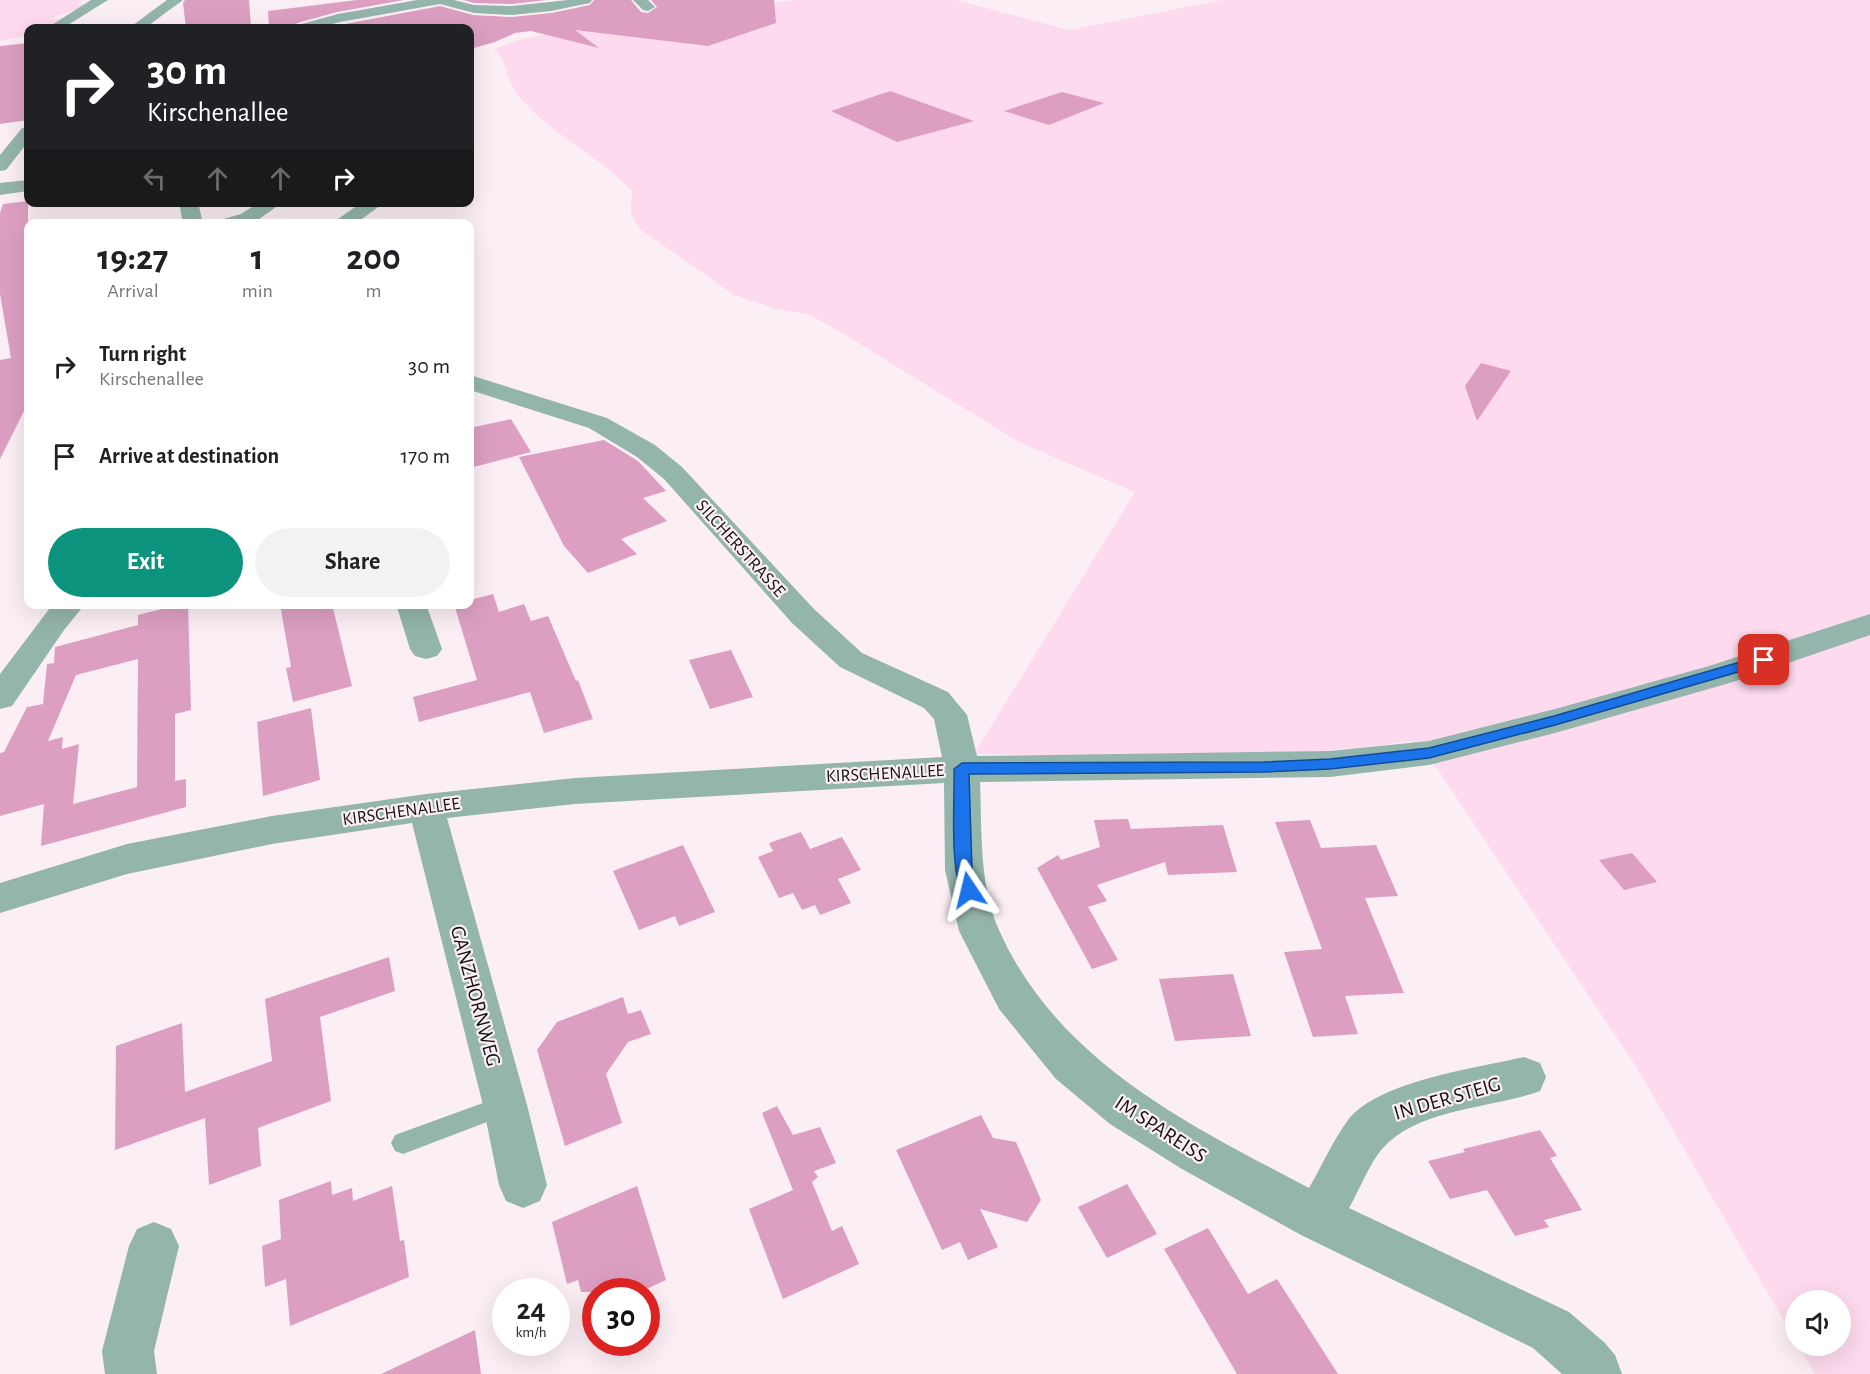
<!DOCTYPE html>
<style>
:root{--surface:#fff;--page:#f2f2f2;--text:#202124;--muted:#757577;--accent:#0c937d}
body{margin:0;font-family:"Alegreya Sans",sans-serif;background:var(--page);color:var(--text);height:100vh;display:flex;flex-direction:column;font-size:22px;white-space:nowrap}
*{box-sizing:border-box;margin:0}
p{font-size:20px;color:var(--muted)}
.icon{flex:none;width:33px;height:33px;fill:none;stroke:currentColor;stroke-width:2;stroke-linecap:round;stroke-linejoin:round}
.map{position:relative;flex:1;overflow:hidden}
.details{position:absolute;left:24px;top:219px;width:450px;height:390px;display:flex;flex-direction:column;background:var(--surface);border-radius:12px;box-shadow:0 6px 24px #0002}
.details>*{flex:none}
.banner{position:absolute;left:24px;top:24px;width:450px;height:183px;border-radius:12px;box-shadow:0 6px 24px #0002;background:#202124;color:#fff;overflow:hidden}
.tools{position:absolute;left:1785px;top:1290px;display:grid;gap:12px}
.tools a{display:grid;place-items:center;width:66px;height:66px;border-radius:50%;background:var(--surface);box-shadow:0 6px 24px #0002;font-size:30px}
.speed{position:absolute;left:492px;top:1278px;display:flex;gap:12px;font-size:30px;font-weight:700;text-align:center}
.speed>*{display:grid;place-content:center;width:78px;height:78px;border-radius:50%;background:var(--surface);box-shadow:0 6px 24px #0002;line-height:1}
.speed small{font-size:15px;font-weight:400}
.speed .limit{border:9px solid #d22;background:#fff;color:#111}
.pin{position:absolute;display:grid;place-items:center;width:51px;height:51px;color:#fff;margin:-26px;border-radius:12px;box-shadow:0 3px 9px #0006}
.me{position:absolute;width:66px;margin:-33px;rotate:350deg;stroke-linejoin:round;filter:drop-shadow(0 0 4px #0008)}
.turn{display:flex;align-items:center;gap:21px;height:126px;padding:0 24px;font-size:27px}
.turn .icon{width:78px;height:78px;stroke-width:2.5}
.turn b{display:block;font-size:42px;line-height:51px}
.lanes{display:flex;align-items:center;height:57px;padding:0 24px;background:#0003;justify-content:center;gap:30px;direction:ltr}
.lanes .off{opacity:.35}
.eta{display:flex;justify-content:space-evenly;align-items:center;height:102px;text-align:center}
.eta b{font-size:36px;font-weight:600;line-height:42px}
.cta{display:flex;gap:12px;margin-top:auto;padding:12px 24px}
.cta a{flex:1;height:69px;border-radius:36px;background:var(--accent);color:#fff;font-size:24px;font-weight:600;line-height:69px;text-align:center}
.cta a+a{background:var(--page);color:var(--text)}
ul{padding:0;list-style:none}
li{display:flex;align-items:center;gap:18px;height:90px;padding:0 24px}
li div{flex:1}
li b{display:block;font-size:22px}
li em{font-style:normal}
.map>svg:first-child{display:block}
.green{fill:#fddaed}
.building{fill:#dc9fc2;fill-rule:evenodd}
.lines{fill:none;stroke-linecap:round;stroke-linejoin:round}
.lane{fill:#94b5ac;fill-rule:evenodd}
.street{fill:#94b5ac;fill-rule:evenodd}
.route{fill:#1a73e8;stroke:#114b97;stroke-width:1.5}
.labels{text-anchor:middle;stroke-width:4.5;stroke-linejoin:round;paint-order:stroke}
.street-label{font-size:18px;fill:#151113;stroke:#fbeff5}
.near-street-label{font-size:21px;fill:#151113;stroke:#fbeff5}
</style>
<div class="map">
<svg width="1870" height="1374" viewBox="0 0 1870 1374">
<rect width="100%" height="100%" fill="#fbeff5"/>
<g class="green">
<path d="M0,0h83l-6,4h10c-15,10 -22,7 -37,15l11,1 -16,8h-17v7l-28,6z"/>
<path d="M793,0h163l113,30 154,-30h647v1374h-55l-16,-28h41v-46h-44l-1,40 -158,-272 -199,-298 -25,-29c-145,22 -292,14 -439,13l161,-262 -116,-50 -180,-111 -32,-17 -31,-5 -42,-14 -94,-66 -9,-15 1,-23c-32,-34 -76,-54 -108,-89 -4,-5 -8,-10 -11,-15 -7,-12 -7,-29 -19,-37 21,-12 51,-15 75,-20 74,-13 149,-19 224,-30z"/>
</g>
<g class="building">
<path d="M185,0h64l2,28h-65l-3,-25z"/>
<path d="M357,0h47l-67,12 -40,11 -3,5h-25l-1,-17z"/>
<path d="M463,0h84l-35,4 -38,-1z"/>
<path d="M594,0h37l10,12 7,1 9,-6 -6,-7h123l2,23 -68,23 -133,-16 24,18 -68,-17 -16,2 -20,9 -25,7v-21h-146l116,-22 33,9 39,2 39,-4 39,-8z"/>
<path d="M28,43v77l-28,4v-78z"/>
<path d="M890,91l84,30 -77,21 -66,-31z"/>
<path d="M1062,92l42,11 -55,22 -45,-14z"/>
<path d="M28,201v202l-28,56v-99l11,-2 -11,-64v-81l3,-9z"/>
<path d="M1481,363l30,8 -34,50 -12,-35z"/>
<path d="M511,419l20,33 -61,16v-40z"/>
<path d="M604,440l34,21 28,30 -23,7 24,23 -46,18 16,15 -49,19 -24,-27 -45,-89z"/>
<path d="M493,594l6,18 25,-8 7,17 17,-5 28,65 2,-1 15,39 -49,14 -14,-41 -111,30 -6,-25 64,-17 -23,-76h16v-4z"/>
<path d="M182,604h6l3,106 -16,4v67l11,-2v28l-145,39 3,-42 -44,12v-63l4,-1 23,-45 16,-3 4,-40 7,-1 1,-16 83,-22v-10zM138,659l-1,128 -64,17 6,-60 -17,5 1,-12 -15,4 28,-66z"/>
<path d="M280,604h52l20,82 -59,16 -7,-34 5,-1z"/>
<path d="M731,650l22,47 -43,12 -21,-49z"/>
<path d="M311,708l9,72 -57,16 -6,-74z"/>
<path d="M1128,819l3,10 92,-4 14,47 -69,3 -3,-13 -68,23 10,16 -19,6 30,53 -26,9 -55,-101 21,-13 3,5 39,-13 -6,-27z"/>
<path d="M1310,820l11,28 55,-3 22,51 -33,2 39,95 -59,3 13,38 -45,3 -29,-85 38,-3 -47,-127z"/>
<path d="M801,832l9,17 32,-12 19,33 -23,9 13,24 -31,12 -5,-10 -13,5 -9,-17 -14,5 -21,-41 15,-6 -4,-8z"/>
<path d="M683,845l32,67 -36,14 -4,-10 -36,14 -26,-59z"/>
<path d="M1632,853l25,29 -33,8 -25,-30z"/>
<path d="M389,957l6,34 -75,26 11,84 -73,27 3,38 -52,19 -4,-67 -90,32 1,-104 66,-23 3,69 87,-31 -7,-62z"/>
<path d="M1233,974l18,62 -76,5 -16,-62z"/>
<path d="M623,997l5,17 13,-4 10,24 -23,8 -22,32 16,49 -57,23 -28,-96 20,-28z"/>
<path d="M777,1106l16,29 27,-8 16,36 -22,8 4,6 -6,5 20,49 10,-5 17,38 -76,35 -34,-90 44,-19 -31,-77z"/>
<path d="M981,1115l12,23 23,4 25,58 -14,22 -47,-13 18,38 -30,13 -8,-18 -18,8 -46,-100z"/>
<path d="M1540,1130l17,26 -7,2 32,52 -38,10 5,7 -34,9 -28,-46 -37,9 -22,-38 37,-9 -2,-3z"/>
<path d="M331,1181l1,14 20,-7 1,13 39,-15 8,55 4,-1 5,37 -119,49 -4,-47 -21,8 -3,-41 19,-7 -2,-39z"/>
<path d="M1127,1184l30,50 -50,24 -29,-51z"/>
<path d="M637,1186l29,94 -26,12h-59l-3,-12 -11,4 -15,-62z"/>
<path d="M1208,1228l40,66 29,-15 61,95h-101l-73,-125z"/>
<path d="M475,1330l6,44h-100z"/>
</g>
<g class="lines">
<path class="lane" d="M505,1095l8,3 3,7 -3,7 -110,42 -8,-3 -4,-8 4,-8z"/>
<g class="street">
<path d="M91,0h17l-45,28h-16z"/>
<path d="M167,0h16l-38,28h-16z"/>
<path d="M417,0h37l20,5 38,1 56,-6h24l-2,3 -39,8 -39,4 -38,-2 -34,-9 -100,18 -23,6h-21l2,-3 40,-11z"/>
<path d="M633,0h15l7,7 -7,4 -5,-1z"/>
<path d="M28,127v15l-22,28 -6,1v-16l22,-27z"/>
<path d="M28,180v11l-28,4v-12z"/>
<path d="M179,202h19l5,22h-20z"/>
<path d="M260,202h23l-28,20 -38,2 3,-4 21,-6z"/>
<path d="M362,202h23l-30,22h-24z"/>
<path d="M470,375l137,43 48,27 27,22 132,142 48,44 86,39 19,23 10,41 353,-5 99,-10 126,-32 154,-43 161,-52v21l-137,47 -178,51 -126,32 -99,12 -350,5c2,47 -1,104 19,148 58,131 190,195 310,258 13,-22 24,-48 39,-68 30,-39 129,-52 176,-63l16,6 6,14 -6,14c-50,18 -121,17 -157,57 -13,14 -24,43 -34,60l220,104 36,31 10,12 7,19h-60l-29,-26 -232,-113 -119,-66 -72,-45 -54,-45 -57,-70 -40,-78 -14,-61 -1,-87 -369,21 -128,14 80,287 20,80 -7,16 -17,7 -17,-7 -7,-16 -16,-80 -71,-282 -140,21 -145,30 -127,39v-30l127,-39 145,-28 154,-22 149,-16 367,-21 -8,-38 -10,-11 -84,-41 -48,-44 -128,-144 -27,-22 -48,-29 -119,-38z"/>
<path d="M53,604h32l-21,26 -52,76 -12,3v-35z"/>
<path d="M396,604h30l16,45 -5,7 -11,3 -11,-3 -5,-7z"/>
<path d="M154,1222l17,7 8,17 -25,105 3,23h-52l-3,-23 27,-105 8,-17z"/>
</g>
</g>
<path class="route" d="M1764,655l7,5 -2,3 -214,62 -126,33 -99,11 -66,3 -295,2 3,96 5,20 -3,5 -5,2 -6,-2c-14,-27 -8,-95 -9,-126l8,-6 302,-1 66,-3 99,-11 125,-32z"/>
<g class="labels">
<g class="street-label">
<text transform="translate(741 548) rotate(48)" y="6">SILCHERSTRASSE</text>
<text transform="translate(885 773) rotate(-3)" y="6">KIRSCHENALLEE</text>
<text transform="translate(401 811) rotate(-8)" y="6">KIRSCHENALLEE</text>
</g>
<g class="near-street-label">
<text transform="translate(476 996) rotate(75)" y="7">GANZHORNWEG</text>
<text transform="translate(1447 1098) rotate(-16)" y="7">IN DER STEIG</text>
<text transform="translate(1161 1129) rotate(33)" y="7">IM SPAREISS</text>
</g>
</g>
</svg>
<div class="tools">
<a><svg class="icon" aria-label="sound" viewBox="0 0 24 24"><path d="M4 9h4l5-4v14l-5-4H4zM17 9q2 3 0 6"/></svg></a>
</div>
<div class="speed"><div>24<small>km/h</small></div><div class="limit">30</div></div>
<div class="pin" style="left:1764px;top:660px;background:#d93025"><svg class="icon" aria-label="arrive" viewBox="0 0 24 24"><path d="M6 21V4h12l-3 4 3 4H6"/></svg></div>
<svg class="me" style="left:969px;top:890px" viewBox="-20 -20 40 40"><path d="M0-17L14 15 0 8-14 15z" fill="#1a73e8" stroke="#fff" stroke-width="4"/></svg>
<div class="banner">
<div class="turn"><svg class="icon" aria-label="right" viewBox="0 0 24 24"><path d="M7 20v-9h11M14 6l5 5-5 5"/></svg><div><b>30 m</b>Kirschenallee</div></div>
<div class="lanes"><svg class="icon off" aria-label="left" viewBox="0 0 24 24"><path d="M17 20v-9H6M10 6l-5 5 5 5"/></svg><svg class="icon off" aria-label="ahead" viewBox="0 0 24 24"><path d="M12 20V5M6 11l6-6 6 6"/></svg><svg class="icon off" aria-label="ahead" viewBox="0 0 24 24"><path d="M12 20V5M6 11l6-6 6 6"/></svg><svg class="icon" aria-label="right" viewBox="0 0 24 24"><path d="M7 20v-9h11M14 6l5 5-5 5"/></svg></div>
</div>
<section class="details">
<div class="eta">
<div><b>19:27</b><p>Arrival</p></div>
<div><b>1</b><p>min</p></div>
<div><b>200</b><p>m</p></div>
</div>
<ul>
<li><svg class="icon" aria-label="right" viewBox="0 0 24 24"><path d="M7 20v-9h11M14 6l5 5-5 5"/></svg><div><b>Turn right</b><p>Kirschenallee</p></div><em>30 m</em></li>
<li><svg class="icon" aria-label="arrive" viewBox="0 0 24 24"><path d="M6 21V4h12l-3 4 3 4H6"/></svg><div><b>Arrive at destination</b></div><em>170 m</em></li>
</ul>
<div class="cta"><a>Exit</a><a>Share</a></div>
</section>
</div>
